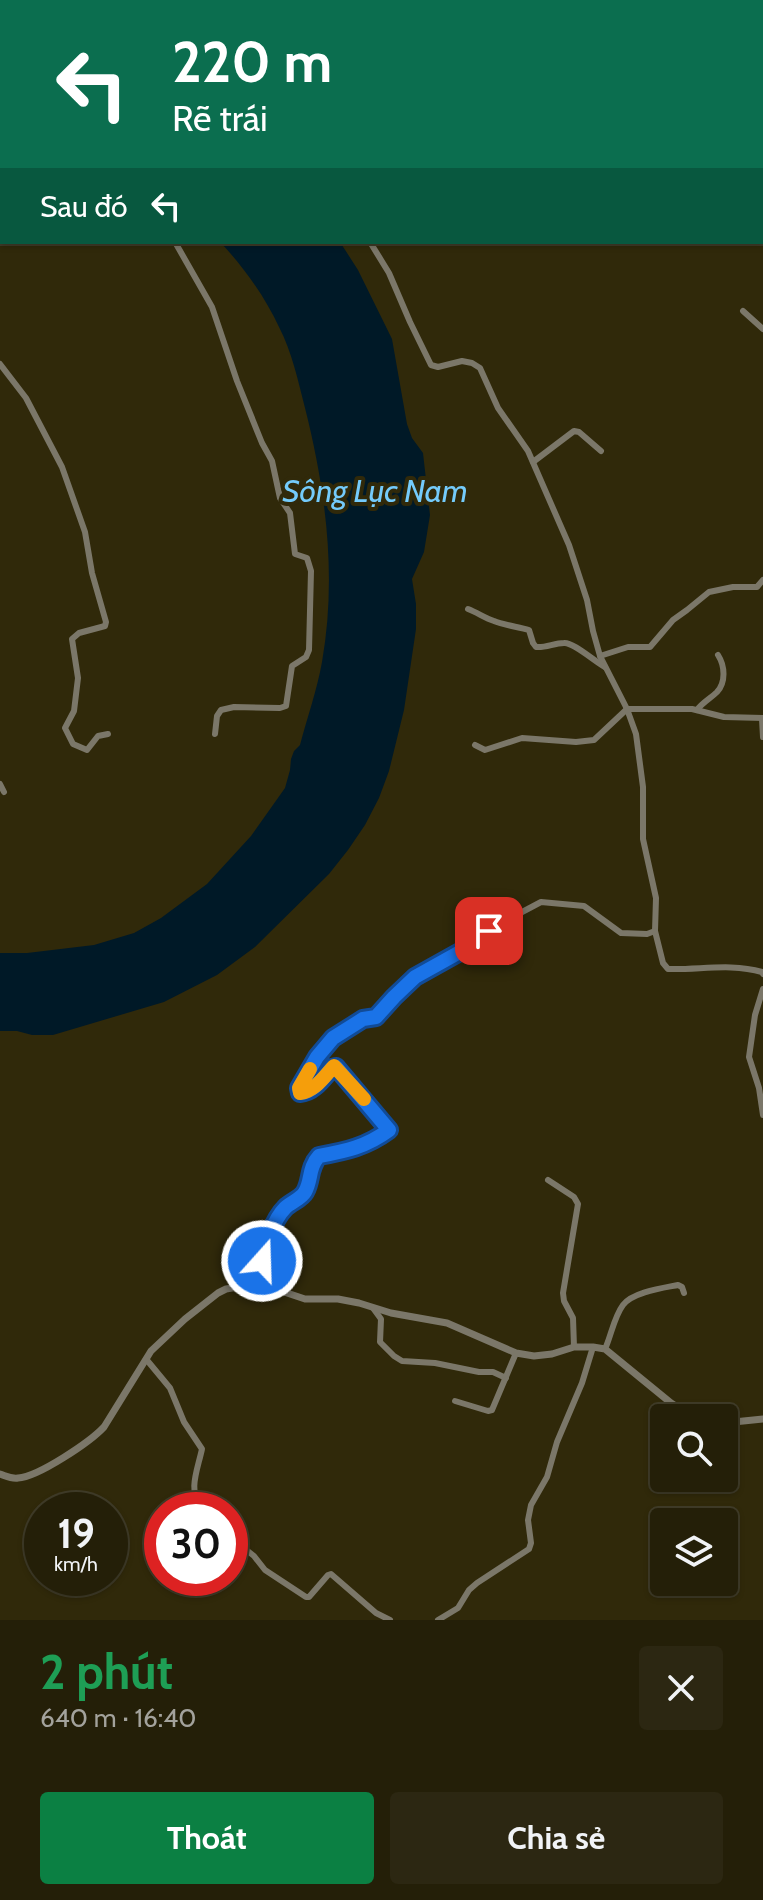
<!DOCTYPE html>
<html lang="vi">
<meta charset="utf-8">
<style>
:root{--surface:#241f08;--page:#2c2712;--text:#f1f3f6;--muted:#a3a29c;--line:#413d29;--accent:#0b8043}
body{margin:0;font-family:Cabin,sans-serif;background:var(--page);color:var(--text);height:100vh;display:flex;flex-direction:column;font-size:30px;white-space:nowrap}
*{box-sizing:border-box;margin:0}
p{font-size:26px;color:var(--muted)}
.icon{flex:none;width:44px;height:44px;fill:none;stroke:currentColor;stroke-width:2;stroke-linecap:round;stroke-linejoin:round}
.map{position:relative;height:1620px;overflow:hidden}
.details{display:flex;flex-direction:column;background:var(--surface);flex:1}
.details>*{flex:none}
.guide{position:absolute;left:0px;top:0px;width:764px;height:244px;box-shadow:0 2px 6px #0004,0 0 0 2px var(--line);background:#0b6e4f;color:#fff;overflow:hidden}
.controls{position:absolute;left:650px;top:1404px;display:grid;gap:16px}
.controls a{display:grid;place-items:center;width:88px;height:88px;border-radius:8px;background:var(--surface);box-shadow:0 2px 6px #0004,0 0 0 2px var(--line);font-size:40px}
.speed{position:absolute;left:24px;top:1492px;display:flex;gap:16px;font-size:40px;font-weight:700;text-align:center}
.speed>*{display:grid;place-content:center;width:104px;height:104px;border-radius:50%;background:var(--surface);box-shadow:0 2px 6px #0004,0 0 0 2px var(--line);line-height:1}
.speed small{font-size:20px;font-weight:400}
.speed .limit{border:12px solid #d22;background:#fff;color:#111}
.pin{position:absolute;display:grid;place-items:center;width:68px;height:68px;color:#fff;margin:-34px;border-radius:16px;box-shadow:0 4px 12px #0006}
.me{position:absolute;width:88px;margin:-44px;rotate:20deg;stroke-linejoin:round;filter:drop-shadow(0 0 6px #0008)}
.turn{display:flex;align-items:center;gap:28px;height:168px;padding:0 40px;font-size:36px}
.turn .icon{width:104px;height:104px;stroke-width:2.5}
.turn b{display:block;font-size:56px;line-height:68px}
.then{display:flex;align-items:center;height:76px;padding:0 40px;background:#0003;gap:16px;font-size:30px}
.round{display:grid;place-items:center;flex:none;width:84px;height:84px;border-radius:8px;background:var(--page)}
.summary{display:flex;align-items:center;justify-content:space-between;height:136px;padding:0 40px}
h1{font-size:48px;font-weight:800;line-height:60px;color:#1e9e55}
.cta{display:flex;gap:16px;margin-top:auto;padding:16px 40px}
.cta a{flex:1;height:92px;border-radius:8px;background:var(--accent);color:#fff;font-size:32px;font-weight:800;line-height:92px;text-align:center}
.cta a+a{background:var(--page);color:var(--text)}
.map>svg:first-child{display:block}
.water{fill:#001927}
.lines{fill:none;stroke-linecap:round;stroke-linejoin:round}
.river{stroke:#001927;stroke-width:11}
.minor{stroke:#7b7769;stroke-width:6}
.tertiary{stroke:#7b7769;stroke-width:7}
.route-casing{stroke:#114b97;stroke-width:20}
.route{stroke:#1a73e8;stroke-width:14}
.slow{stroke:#f59e0b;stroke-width:14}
.labels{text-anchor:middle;stroke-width:8;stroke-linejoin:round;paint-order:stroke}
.water-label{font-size:32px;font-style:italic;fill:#74cbfb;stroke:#30290a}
</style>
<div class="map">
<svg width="763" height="1620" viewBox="0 0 763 1620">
<rect width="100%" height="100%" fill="#30290a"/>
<path class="water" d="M220,242h120l18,28 34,69 15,85 5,14 11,15 7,62 -6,37 -12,27 4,25v25l-12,81 -15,61 -10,27 -14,27 -17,25 -19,24 -74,73 -38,28 -53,27 -111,33h-21l-15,-4h-17v-78h27l67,-8 40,-12 27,-15 46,-34 44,-48 34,-48 5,-18 1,-11 3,-8 6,-6c7,-27 17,-55 22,-83 15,-85 4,-171 -17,-254 -7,-27 -13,-56 -26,-81 -14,-30 -36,-61 -59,-85z"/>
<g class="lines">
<path class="river" d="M762,149h1"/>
<g class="minor">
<path d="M340,0l1,2"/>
<path d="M678,0l1,2"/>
<path d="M0,68l2,1"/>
<path d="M762,95h1"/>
<path d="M175,242l37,65 25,74 25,62 10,18 8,37 10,15 5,41 12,4 4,13 -2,79 -3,7 -14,9 -6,40 -6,2 -46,-1 -13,3 -4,6 -2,18"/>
<path d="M370,242l19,31 21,49 21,43 7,2 24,-6 10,2 8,5 18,40 30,43 41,94 18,55 6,31 7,25 27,53 9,25 7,53v52l13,59 -1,33 8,32 5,6c32,1 63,-6 94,3l1,2"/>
<path d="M743,311l20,18"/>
<path d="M0,364l26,34 36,69 23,65 7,41 14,49 -1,4 -26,7 -7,6 6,39 -4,33 -9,17 8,16 14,6 11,-14 10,-2"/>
<path d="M533,462l41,-31 5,1 22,19"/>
<path d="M468,609c10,4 17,9 26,12 9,4 25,6 35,9l4,13 3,4c10,1 18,-4 28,-4 9,-1 30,18 41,24"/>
<path d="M600,656l28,-9h22l23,-27 14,-10 22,-18 24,-5h24l6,-7"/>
<path d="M697,710c6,-8 13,-11 20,-18 9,-10 8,-26 1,-37"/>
<path d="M762,719l1,18"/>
<path d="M475,745l10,5 37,-12 54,4 18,-2 33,-31h65l32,8 39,1"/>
<path d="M0,784l4,8"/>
<path d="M763,989l-8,26 -6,42 10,31 4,27"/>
<path d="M548,1180l26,17 4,7 -15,89 1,8 9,17 1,29"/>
<path d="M260,1284l3,-35 3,-6 17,-33 22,-18 6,-26 8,-10c27,-6 47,-9 70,-26l-53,-63 -4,1 -13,15 -15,11 -5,-3v-3l18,-31 20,-23 26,-15 13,-2 18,-20 21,-20 52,-29 25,-20 49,-26 43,4 37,27 26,1 8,-3"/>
<path d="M373,1308l8,11 -1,23 14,14 8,5 33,2 44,9h14l13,6"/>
<path d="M605,1349c6,-13 9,-32 18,-44 10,-13 40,-17 55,-20l4,2 2,6"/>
<path d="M146,1359l24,29 14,34 18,27c-5,23 -14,40 -1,61"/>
<path d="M455,1401l33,10 4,-1 24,-57"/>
<path d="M230,1537l24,19 11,14 41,27h3l19,-22 3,-1 45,39 14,7"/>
<path d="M438,1620l20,-12 11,-18 8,-7 52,-34 2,-6 -3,-23 3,-15 16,-28 10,-35 25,-59 11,-36"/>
</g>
<g class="tertiary">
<path d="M724,1423l39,-4"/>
<path d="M0,1474c6,2 11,5 18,4 20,-1 72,-36 86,-51l47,-76 34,-32 33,-26 8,-4 24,-4 10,-1 45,15h33l21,4 32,10 56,10 69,30 18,3 18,-2 22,-7h19l12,2 66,54 23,15"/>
</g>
</g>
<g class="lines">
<defs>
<path id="route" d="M262,1261c2,-15 12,-42 23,-53 6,-6 16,-9 20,-16 7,-12 3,-24 14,-36 27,-5 47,-9 70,-26l-53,-63 -4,1c-9,10 -18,24 -32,25l-1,-5 18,-31 16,-19 30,-19 13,-2 18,-20 21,-20 52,-29 22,-17"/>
</defs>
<use href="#route" class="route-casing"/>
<use href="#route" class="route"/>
<path class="slow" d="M310,1069l-11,19 1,5c15,-2 24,-16 34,-27l30,33"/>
</g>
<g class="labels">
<g class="water-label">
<text x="375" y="502">Sông Lục Nam</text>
</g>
</g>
</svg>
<div class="controls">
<a><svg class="icon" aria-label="search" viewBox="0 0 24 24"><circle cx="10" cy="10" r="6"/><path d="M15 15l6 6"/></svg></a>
<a><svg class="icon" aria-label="layers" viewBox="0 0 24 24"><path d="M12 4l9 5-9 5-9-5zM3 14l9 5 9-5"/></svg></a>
</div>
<div class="speed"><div>19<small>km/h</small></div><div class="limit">30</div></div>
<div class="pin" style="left:489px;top:931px;background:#d93025"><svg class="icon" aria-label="arrive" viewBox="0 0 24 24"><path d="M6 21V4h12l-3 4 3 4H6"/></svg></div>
<svg class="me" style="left:262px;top:1261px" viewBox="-20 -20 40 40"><circle r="17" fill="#1a73e8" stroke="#fff" stroke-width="3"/><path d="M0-11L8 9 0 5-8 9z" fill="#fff"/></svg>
<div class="guide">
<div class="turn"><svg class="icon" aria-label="left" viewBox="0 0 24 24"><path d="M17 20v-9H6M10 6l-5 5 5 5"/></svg><div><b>220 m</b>Rẽ trái</div></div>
<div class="then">Sau đó<svg class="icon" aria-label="left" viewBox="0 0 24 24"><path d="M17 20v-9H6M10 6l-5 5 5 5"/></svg></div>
</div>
</div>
<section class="details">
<div class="summary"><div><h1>2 phút</h1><p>640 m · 16:40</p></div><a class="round"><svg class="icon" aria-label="close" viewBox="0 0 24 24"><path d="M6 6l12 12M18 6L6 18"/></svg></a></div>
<div class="cta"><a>Thoát</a><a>Chia sẻ</a></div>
</section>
